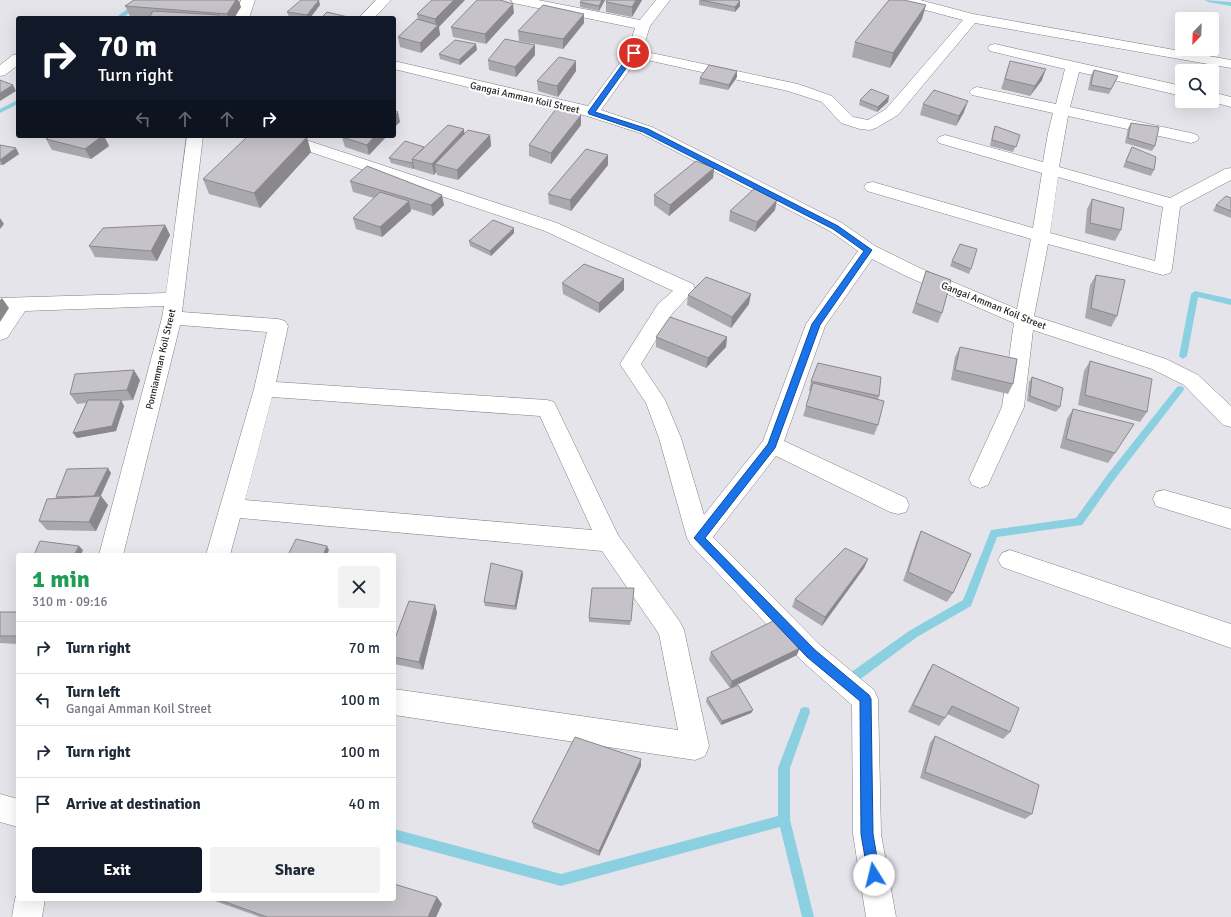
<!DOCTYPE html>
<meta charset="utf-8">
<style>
:root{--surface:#fff;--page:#f2f2f3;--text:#1f2937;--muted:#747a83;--line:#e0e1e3;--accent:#111827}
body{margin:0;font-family:Signika,sans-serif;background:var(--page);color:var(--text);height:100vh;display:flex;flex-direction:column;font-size:15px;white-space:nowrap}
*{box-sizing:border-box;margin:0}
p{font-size:13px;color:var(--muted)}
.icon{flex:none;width:22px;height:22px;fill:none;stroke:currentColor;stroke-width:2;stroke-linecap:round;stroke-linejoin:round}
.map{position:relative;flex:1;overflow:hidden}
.sheet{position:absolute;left:16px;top:553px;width:380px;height:348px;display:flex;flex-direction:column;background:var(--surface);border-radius:4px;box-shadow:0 4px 16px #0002}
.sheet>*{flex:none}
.top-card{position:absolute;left:16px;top:16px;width:380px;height:122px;border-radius:4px;box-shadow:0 4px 16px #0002;background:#111827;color:#fff;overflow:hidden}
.needle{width:26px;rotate:203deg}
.controls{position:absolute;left:1175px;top:12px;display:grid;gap:8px}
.controls a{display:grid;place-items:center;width:44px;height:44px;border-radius:4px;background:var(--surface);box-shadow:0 4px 16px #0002;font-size:20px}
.pin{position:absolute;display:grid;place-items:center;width:34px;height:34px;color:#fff;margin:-17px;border:2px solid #fff;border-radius:50%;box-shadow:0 1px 4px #0007}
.me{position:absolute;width:44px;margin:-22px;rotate:351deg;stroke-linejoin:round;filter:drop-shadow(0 0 3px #0008)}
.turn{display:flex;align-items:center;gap:14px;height:84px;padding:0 16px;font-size:18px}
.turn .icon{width:52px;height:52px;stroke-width:2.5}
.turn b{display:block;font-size:28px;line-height:34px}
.lanes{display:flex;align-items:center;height:38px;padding:0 16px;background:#0003;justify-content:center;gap:20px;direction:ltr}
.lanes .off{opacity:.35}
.round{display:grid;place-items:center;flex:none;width:42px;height:42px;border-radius:4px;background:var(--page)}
.summary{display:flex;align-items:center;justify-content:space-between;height:68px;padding:0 16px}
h1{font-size:24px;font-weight:700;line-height:30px;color:#1e9e55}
.action{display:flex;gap:8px;margin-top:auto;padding:8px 16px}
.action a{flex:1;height:46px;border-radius:4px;background:var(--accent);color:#fff;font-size:16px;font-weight:700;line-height:46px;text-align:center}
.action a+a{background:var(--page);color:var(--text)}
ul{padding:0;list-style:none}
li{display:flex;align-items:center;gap:12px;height:52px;padding:0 16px;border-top:1px solid var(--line)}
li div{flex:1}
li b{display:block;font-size:15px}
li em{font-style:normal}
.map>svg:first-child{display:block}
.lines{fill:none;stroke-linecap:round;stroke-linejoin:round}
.stream{fill:#8bd0e1;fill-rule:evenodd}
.minor-casing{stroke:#818186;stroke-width:1}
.minor{fill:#fff;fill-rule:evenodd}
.wall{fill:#a9a8ad}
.shaded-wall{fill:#8a888d}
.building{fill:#c5c3c9;stroke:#8a888d}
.route{fill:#1a73e8;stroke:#114b97}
.labels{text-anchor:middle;stroke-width:4;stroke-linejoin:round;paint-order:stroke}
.street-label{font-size:10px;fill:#1f1f21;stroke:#fff}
</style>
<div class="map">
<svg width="1231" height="917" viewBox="0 0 1231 917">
<rect width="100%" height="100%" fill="#e4e4ea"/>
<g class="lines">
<g class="stream">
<path d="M140,0h7l-25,18h-7z"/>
<path d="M1205,0l26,2v4l-23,-4z"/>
<path d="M18,100v4l-18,9v-4z"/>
<path d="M1195,291l36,8v6l-33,-8 -11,59 -4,3 -4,-3 12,-62z"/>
<path d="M1180,386l3,1 1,2 -1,2 -69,89 -32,45 -85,12 -26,69 -54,31 -66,49 -4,1 -4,-1 -1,-4 1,-4 66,-47 54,-31 28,-70 85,-12 32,-44 69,-87z"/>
<path d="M805,707l4,1 1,4 -20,56v52l24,97h-12l-22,-90 -219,59 -167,-45v-12l167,45 217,-58v-48l23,-60z"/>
</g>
<defs>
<g id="minor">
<path d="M241,0h14l-6,18h-14z"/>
<path d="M376,0h15l-17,18h-15z"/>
<path d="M511,0h27l102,20 16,-20h14l-20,26 -8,25 156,33 34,12 21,21 15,3 18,-11 77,-89 -64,-17 -2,-3h23l53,14 258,46v8l-256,-45 -77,92 -22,13 -6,2 -10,-1 -19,-6 -19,-21 -34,-11 -150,-33 -37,52 51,17 190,96 33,23 47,23 95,40 14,-70 -164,-48 -3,-4 3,-4 6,-1 160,46 9,-55 -103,-30 -2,-3 2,-3 6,-2 98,27 5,-29 5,-20 -81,-18 -3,-3 3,-3 5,-2 79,17 9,-35 -75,-18 -2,-3 2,-3 5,-1 187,42v10l-103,-24 -9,35 121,26 6,2 2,3 -2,3 -6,2 -123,-27 -9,51 111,31 55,-29 6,-1v12l-51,27 -8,62 -2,4 -7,2 -115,-31 -14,72 132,43 32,16 33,31v21l-8,-2 -39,-40 -32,-16 -119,-39 -9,77 -36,78 -8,3 -8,-3 -3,-6 33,-72 12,-84 -106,-46 -36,-18 -47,67 -41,115 122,57 3,7 -3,7 -8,2 -8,-2 -114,-56 -63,81 107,108 54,45 4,9 3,135 15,83h-30l-13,-83 -1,-129 -50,-44 -111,-116 -4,-7 -28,-100 -13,-35 -26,-39 38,-60 15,-13 -128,-60 -273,-92 -2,-3h24l263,87 136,61 2,5 -23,25 -31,50 24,36 16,38 23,77 59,-74 43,-117 52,-73 -28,-20 -190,-98 -53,-17 -193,-47v-8l194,45 39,-53 8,-25 -117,-24 -5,-1zM1058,177l105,30 -8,54 -105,-28z"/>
<path d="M18,54v11l-13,10 -5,1v-11l13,-10z"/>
<path d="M1212,92l19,5v10l-22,-6h3z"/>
<path d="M187,136h16l-21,176 96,7 7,2 3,5 -12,56 271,18 7,2 64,133 62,87 4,8 25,116 -4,10 -10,4 -301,-45v-26l284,41 -19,-96 -57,-83 -362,-33 -10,37h-24l48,-166 13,-57 -87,-7 -57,230h-24l63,-237 2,-12 -139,5 -18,27 -7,2v-22l4,-6h-4v-14l166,-5zM272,397l268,19 52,114 -347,-30z"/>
<path d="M1164,490l67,19v20l-75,-23 -3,-7 3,-7z"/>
<path d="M1010,550l221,74v24l-229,-81 -4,-7 4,-7z"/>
<path d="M0,794l18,5v28l-18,-5z"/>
<path d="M18,892v7h27l-3,18h-30l3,-18z"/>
</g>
</defs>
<use href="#minor" class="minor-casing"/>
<use href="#minor" class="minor"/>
</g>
<g class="wall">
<path d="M134,0h104l3,7 -7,11h-85l-19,-2 -5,-10z"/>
<path d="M432,0l8,35 -19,18 -21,-6 -2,-10 20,-17 -1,-6z"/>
<path d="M605,0l-6,11 -19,-4v-5z"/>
<path d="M607,0h35l-10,17 -26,-5v-10z"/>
<path d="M699,0l41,1v5l-5,6 -36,-7z"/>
<path d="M320,5l-10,13h-14l-7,-1 -2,-5z"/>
<path d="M514,13l-28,31 -33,-7 -2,-10z"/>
<path d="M922,19l-32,49 -38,-11 3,-15z"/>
<path d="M584,23l-21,26 -44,-8 -1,-10z"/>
<path d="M477,50l-17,15 -20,-6 -1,-5z"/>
<path d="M535,55l-19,22 -27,-7 -1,-10z"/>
<path d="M576,61v10l-18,26 -20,-6 -1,-10z"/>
<path d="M1010,61l32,19 -12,16 -29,-7z"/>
<path d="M1192,65l26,7 -1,12 -3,6 -2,-1v-18h-22z"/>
<path d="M1094,70l24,6 -9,18 -21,-4 3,-15z"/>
<path d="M737,71v6l-9,13 -29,-6 1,-6z"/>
<path d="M889,96l-1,6 -11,10 -18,-7 1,-5z"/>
<path d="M923,104l41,8 -8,14 -36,-11z"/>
<path d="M1131,123l24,23 -3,5 -27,-8 3,-15z"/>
<path d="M581,125l-30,39 -22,-8v-11z"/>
<path d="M995,126l25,9 -7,17 -23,-6 3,-15z"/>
<path d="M464,134l26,1 1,11 -33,34 -21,-5 -1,-3 -2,3 -20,-6v-1l-1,1 -22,-6 -2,-5 35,-11z"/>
<path d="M51,136h53l5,10 -18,13 -39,-9 -6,-11z"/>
<path d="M343,136h44l-18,19 -24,-8 -3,-10z"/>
<path d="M0,145l19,9 -16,11h-3z"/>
<path d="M1132,147l22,23 -3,6 -28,-9z"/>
<path d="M311,152l-51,56 -51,-14 -6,-15z"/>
<path d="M608,155v10l-37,46 -22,-7 -1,-10z"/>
<path d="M714,168l-1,10 -44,38 -15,-11v-10z"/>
<path d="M350,181l94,24 -11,11 -22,-7v2l-29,26 -26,-8 -3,-11 21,-20 -21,-6z"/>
<path d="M1231,198v20l-18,-7 3,-6z"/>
<path d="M1092,199l29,31 -6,11 -30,-8 2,-24z"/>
<path d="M775,210l-20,22 -26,-11 1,-10z"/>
<path d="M165,225l5,10 -13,26 -62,-4 -6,-11z"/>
<path d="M514,233l-23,23 -21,-10 -1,-5z"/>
<path d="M952,261l19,8 -2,5 -19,-8z"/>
<path d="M926,271l16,42 -4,10 -26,-10z"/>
<path d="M1096,275l21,41 -6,11 -26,-9 5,-33z"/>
<path d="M562,283l62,7 -25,23 -36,-19z"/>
<path d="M688,295l61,9 -18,24 -44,-23z"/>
<path d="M656,337h71l-1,10 -20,21 -50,-21z"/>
<path d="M960,347l53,37 -5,10 -57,-14 4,-23z"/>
<path d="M1090,361l57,51 -7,10 -62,-17 6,-34z"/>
<path d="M1032,377l28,30 -4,5 -29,-11 2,-19z"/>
<path d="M140,380l-7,20 -12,1 3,5 -8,25 -39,7 -4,-5 13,-30 -9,1 -7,-10z"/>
<path d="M811,381l68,15 -1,3v26l-4,10 -71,-19 8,-25h-2z"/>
<path d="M1073,409l42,44 -7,10 -48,-15 7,-29z"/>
<path d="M111,473l-10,23 7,9 -12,26 -49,-1 -8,-9 18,-23 -1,-1z"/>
<path d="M921,531l32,62 -6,9 -44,-21 14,-41z"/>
<path d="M868,559l-4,9 -42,58 -30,-19 3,-8z"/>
<path d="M522,571l1,4 -7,35 -31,-4 -1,-4z"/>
<path d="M634,588l-4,37 -41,-3v-4z"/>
<path d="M435,605l2,8 -14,57 -29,-6v-23z"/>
<path d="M0,612h18v32l-18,-1z"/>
<path d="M711,652l86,3 -64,32 20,23 -2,3 -30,12 -15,-23 1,-4 23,-10 -21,-28z"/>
<path d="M933,664l77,68 -7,7 -56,-25 -2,4 -6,8 -31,-14 20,-40z"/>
<path d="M935,736l97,78 -7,5 -105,-41 10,-35z"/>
<path d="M641,766l-42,90 -65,-28 -2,-6z"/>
<path d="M209,899h185l48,5 -6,13h-176z"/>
</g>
<g class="shaded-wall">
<path d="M236,0h2l3,7 -7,11h-5l-2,-4z"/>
<path d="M319,0l1,5 -10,13h-2l-1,-3z"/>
<path d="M454,0h11l-26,27 1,8 -19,18 -1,-10 16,-16 -1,-8z"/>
<path d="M602,0h3l-6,11v-5z"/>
<path d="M636,0h6l-10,17v-10z"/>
<path d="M740,1v5l-5,6v-5z"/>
<path d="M513,4l1,9 -28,31 -1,-10z"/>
<path d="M926,5l-4,14 -32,49 3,-15z"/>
<path d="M584,14v9l-21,26v-10z"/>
<path d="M476,44l1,6 -17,15 -1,-5z"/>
<path d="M535,45v10l-19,22 -1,-10z"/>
<path d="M576,61v10l-18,26 -1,-11z"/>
<path d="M1046,69l-4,11 -12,16 5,-10z"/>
<path d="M737,71v6l-9,13 1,-5z"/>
<path d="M13,85l3,6 -16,10v-8z"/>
<path d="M889,96l-1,6 -11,10 1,-5z"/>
<path d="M968,101l-4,11 -8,14 3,-10z"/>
<path d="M398,112l2,10 -6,6v-12z"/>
<path d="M581,115v10l-30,39v-11z"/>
<path d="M464,129l1,10 -30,25 1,8 -2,3 -2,-11z"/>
<path d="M490,135l1,11 -33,34 -1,-10z"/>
<path d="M102,136h2l5,10 -18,13 -6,-10z"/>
<path d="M375,136h12l-18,19 -2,-10z"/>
<path d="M307,137l4,15 -51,56 -6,-15z"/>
<path d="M16,148l3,6 -16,11 -3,-5z"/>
<path d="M608,155v10l-37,46 -1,-11z"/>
<path d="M413,162l1,6 -1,1 -1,-6z"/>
<path d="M714,168l-1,10 -44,38 1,-11z"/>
<path d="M442,195l2,10 -11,11 -2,-11z"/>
<path d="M777,200l-2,10 -20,22 2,-10z"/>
<path d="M409,201l2,10 -29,26 -2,-10z"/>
<path d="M0,218l4,6 -4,5z"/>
<path d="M165,225l5,10 -13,26 -6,-10z"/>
<path d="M514,228v5l-23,23 -1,-5z"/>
<path d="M624,279v11l-25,23v-10z"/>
<path d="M751,294l-2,10 -18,24 1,-11z"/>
<path d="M2,298l7,10 -9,14v-22z"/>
<path d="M727,337l-1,10 -20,21 2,-10z"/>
<path d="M134,370l6,10 -7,20 -6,-10z"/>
<path d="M121,400l3,6 -8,25 -39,7 -4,-5z"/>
<path d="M108,468l3,5 -13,28 -4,-5z"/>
<path d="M101,496l7,9 -12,26 -7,-9z"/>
<path d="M79,546l4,4 -2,5h-7z"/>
<path d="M327,546l2,4 -2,5h-4z"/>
<path d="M868,559l-4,9 -42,58 3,-9z"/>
<path d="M522,571l1,4 -7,35 -1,-4z"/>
<path d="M435,605l2,8 -14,57 -4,-8z"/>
<path d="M800,648l-3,7 -67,33 2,-7z"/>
<path d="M753,710l-2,3 -30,12 1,-4z"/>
<path d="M641,759v7l-42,90v-5z"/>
<path d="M437,897l5,7 -6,13h-8z"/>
</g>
<g class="building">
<path d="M134,0h102l-9,14 -102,-8z"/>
<path d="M301,0h18l-12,15 -20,-3z"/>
<path d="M432,0h22l-19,19 -18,-5z"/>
<path d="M477,0h23l13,4 -28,30 -34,-7z"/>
<path d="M582,0h20l-3,6 -19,-4z"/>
<path d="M607,0h29l-4,7 -26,-5z"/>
<path d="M701,0h36l3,1 -5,6z"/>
<path d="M889,0h15l22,5 -33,48 -38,-11z"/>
<path d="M543,5l41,9 -21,25 -45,-8z"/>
<path d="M153,11l66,4 -2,3h-68z"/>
<path d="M327,12l21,5 -1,1h-26z"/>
<path d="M417,19l21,6 -18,18 -22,-6z"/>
<path d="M505,39l30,6 -20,22 -27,-7z"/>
<path d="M455,40l21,4 -17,16 -20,-6z"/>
<path d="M559,57l17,4 -19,25 -20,-5z"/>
<path d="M1010,61l36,8 -11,17 -30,-7z"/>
<path d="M709,65l28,6 -8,14 -29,-7z"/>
<path d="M1192,65l26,7 -1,12h-5v-13h-21z"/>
<path d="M1094,70l24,6 -7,13 -20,-4z"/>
<path d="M0,80l13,5 -13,8z"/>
<path d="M871,89l18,7 -11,11 -18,-7z"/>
<path d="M934,90l34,11 -9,15 -36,-12z"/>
<path d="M556,109l25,6 -30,38 -22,-8z"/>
<path d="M394,110l4,2 -4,4z"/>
<path d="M1131,123l28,4 -4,19 -27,-8z"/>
<path d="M448,125l16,4 -32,35 -20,-5z"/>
<path d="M995,126l25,9 -4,12 -24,-7z"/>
<path d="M468,130l22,5 -33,35 -22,-6z"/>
<path d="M51,136h51l-17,13 -39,-10z"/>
<path d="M248,136h54l5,1 -53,56 -51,-14z"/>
<path d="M343,136h32l-8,9 -25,-8z"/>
<path d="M405,141l19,6 -12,12 1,3 -1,1 -23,-5z"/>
<path d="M0,145l16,3 -16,12z"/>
<path d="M1132,147l24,10 -2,13 -28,-9z"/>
<path d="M586,149l22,6 -38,45 -22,-6z"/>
<path d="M696,161l18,7 -44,37 -16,-10z"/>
<path d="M367,166l75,29 -11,10 -81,-24z"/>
<path d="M755,188l22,12 -20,22 -27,-11z"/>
<path d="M380,192l29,9 -29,26 -27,-9z"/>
<path d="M1226,196l5,2v13l-15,-6z"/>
<path d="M1092,199l32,9 -3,22 -31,-7z"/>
<path d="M493,220l21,8 -24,23 -21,-10z"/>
<path d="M165,225l-14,26 -62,-5 14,-18z"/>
<path d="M960,244l17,5 -6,20 -19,-8z"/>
<path d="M584,264l40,15 -25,24 -37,-20z"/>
<path d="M926,271l25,9 -9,33 -26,-10z"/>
<path d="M1096,275l29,5 -8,36 -26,-8z"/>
<path d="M706,277l45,17 -19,23 -44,-22z"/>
<path d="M670,317l57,20 -19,21 -52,-21z"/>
<path d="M960,347l57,12 -4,25 -58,-14z"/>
<path d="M1090,361l62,18 -5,33 -62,-17z"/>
<path d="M818,363l63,14 -2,19 -68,-15z"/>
<path d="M134,370l-7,20 -57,4 5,-20z"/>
<path d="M1032,377l31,11 -3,19 -30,-11z"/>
<path d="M813,383l71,18 -6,24 -72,-19z"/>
<path d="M88,400h33l-9,26 -39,7z"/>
<path d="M1073,409l61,15 -19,29 -49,-14z"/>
<path d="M108,468l-14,28 -38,1 11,-28z"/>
<path d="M101,496l-12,26 -50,-1 8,-22z"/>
<path d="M921,531l50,23 -18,39 -45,-21z"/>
<path d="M296,539l31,7 -4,9h-35z"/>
<path d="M40,541l39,5 -5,9h-40z"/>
<path d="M845,548l23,11 -43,58 -30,-18z"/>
<path d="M491,563l31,8 -7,35 -31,-4z"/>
<path d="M592,588h42l-3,33 -42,-3z"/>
<path d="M409,601l26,4 -16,57 -25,-5v-16z"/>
<rect x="0" y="612" width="18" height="24"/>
<path d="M775,620l25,28 -68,33 -21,-29z"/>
<path d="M933,664l86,44 -9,24 -58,-26 -7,12 -32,-13z"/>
<path d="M738,685l15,25 -31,11 -15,-23z"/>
<path d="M935,736l104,49 -7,29 -107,-42z"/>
<path d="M575,737l66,22 -42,92 -67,-29z"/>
<path d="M394,884l43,13 -9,20h-161l-50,-18h177z"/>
</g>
<path class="route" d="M632,51l5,2 -42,59 53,17 190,97 34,24 -52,75 -45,123 -70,90 110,112 54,45 2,4 2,135 7,41 -2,5 -4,2 -4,-2 -2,-5 -7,-41 -1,-133 -53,-44 -113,-119 74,-94 44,-120 52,-73 -31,-22 -190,-97 -54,-18 -1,-2z"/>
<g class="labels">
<g class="street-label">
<text transform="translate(525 97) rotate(13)" y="4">Gangai Amman Koil Street</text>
<text transform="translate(994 305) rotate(22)" y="4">Gangai Amman Koil Street</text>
<text transform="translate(160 359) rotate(-77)" y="4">Ponniamman Koil Street</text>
</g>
</g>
</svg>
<div class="controls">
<a><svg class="needle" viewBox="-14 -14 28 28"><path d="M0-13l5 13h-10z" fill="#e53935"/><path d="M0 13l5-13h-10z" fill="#747a83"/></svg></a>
<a><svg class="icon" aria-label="search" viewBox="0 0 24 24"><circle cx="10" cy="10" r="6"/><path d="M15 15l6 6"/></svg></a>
</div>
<div class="pin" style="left:634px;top:53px;background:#d93025"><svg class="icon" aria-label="arrive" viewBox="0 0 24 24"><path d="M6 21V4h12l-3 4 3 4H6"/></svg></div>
<svg class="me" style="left:874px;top:875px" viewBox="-20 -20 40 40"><circle r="19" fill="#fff"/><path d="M0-13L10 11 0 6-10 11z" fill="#1a73e8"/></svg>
<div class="top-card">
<div class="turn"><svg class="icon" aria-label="right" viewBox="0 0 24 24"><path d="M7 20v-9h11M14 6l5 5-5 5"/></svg><div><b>70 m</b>Turn right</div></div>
<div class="lanes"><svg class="icon off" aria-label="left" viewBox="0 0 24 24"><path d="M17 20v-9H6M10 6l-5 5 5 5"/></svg><svg class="icon off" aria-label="ahead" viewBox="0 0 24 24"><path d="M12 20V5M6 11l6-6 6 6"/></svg><svg class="icon off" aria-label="ahead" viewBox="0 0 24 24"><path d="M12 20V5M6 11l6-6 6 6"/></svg><svg class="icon" aria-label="right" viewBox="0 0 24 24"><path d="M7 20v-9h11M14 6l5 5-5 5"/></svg></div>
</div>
<section class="sheet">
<div class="summary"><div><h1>1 min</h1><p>310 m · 09:16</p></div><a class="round"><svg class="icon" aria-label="close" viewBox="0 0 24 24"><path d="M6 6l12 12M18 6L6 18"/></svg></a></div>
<ul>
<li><svg class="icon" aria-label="right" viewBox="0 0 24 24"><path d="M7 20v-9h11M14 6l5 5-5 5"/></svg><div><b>Turn right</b></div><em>70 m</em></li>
<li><svg class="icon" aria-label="left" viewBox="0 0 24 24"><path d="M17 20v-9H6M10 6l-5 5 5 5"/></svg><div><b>Turn left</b><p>Gangai Amman Koil Street</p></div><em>100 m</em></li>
<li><svg class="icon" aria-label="right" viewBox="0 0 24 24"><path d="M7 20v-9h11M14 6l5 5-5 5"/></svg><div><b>Turn right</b></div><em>100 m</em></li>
<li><svg class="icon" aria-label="arrive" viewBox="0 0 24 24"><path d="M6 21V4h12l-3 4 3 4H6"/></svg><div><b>Arrive at destination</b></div><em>40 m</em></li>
</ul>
<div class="action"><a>Exit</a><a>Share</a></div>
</section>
</div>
